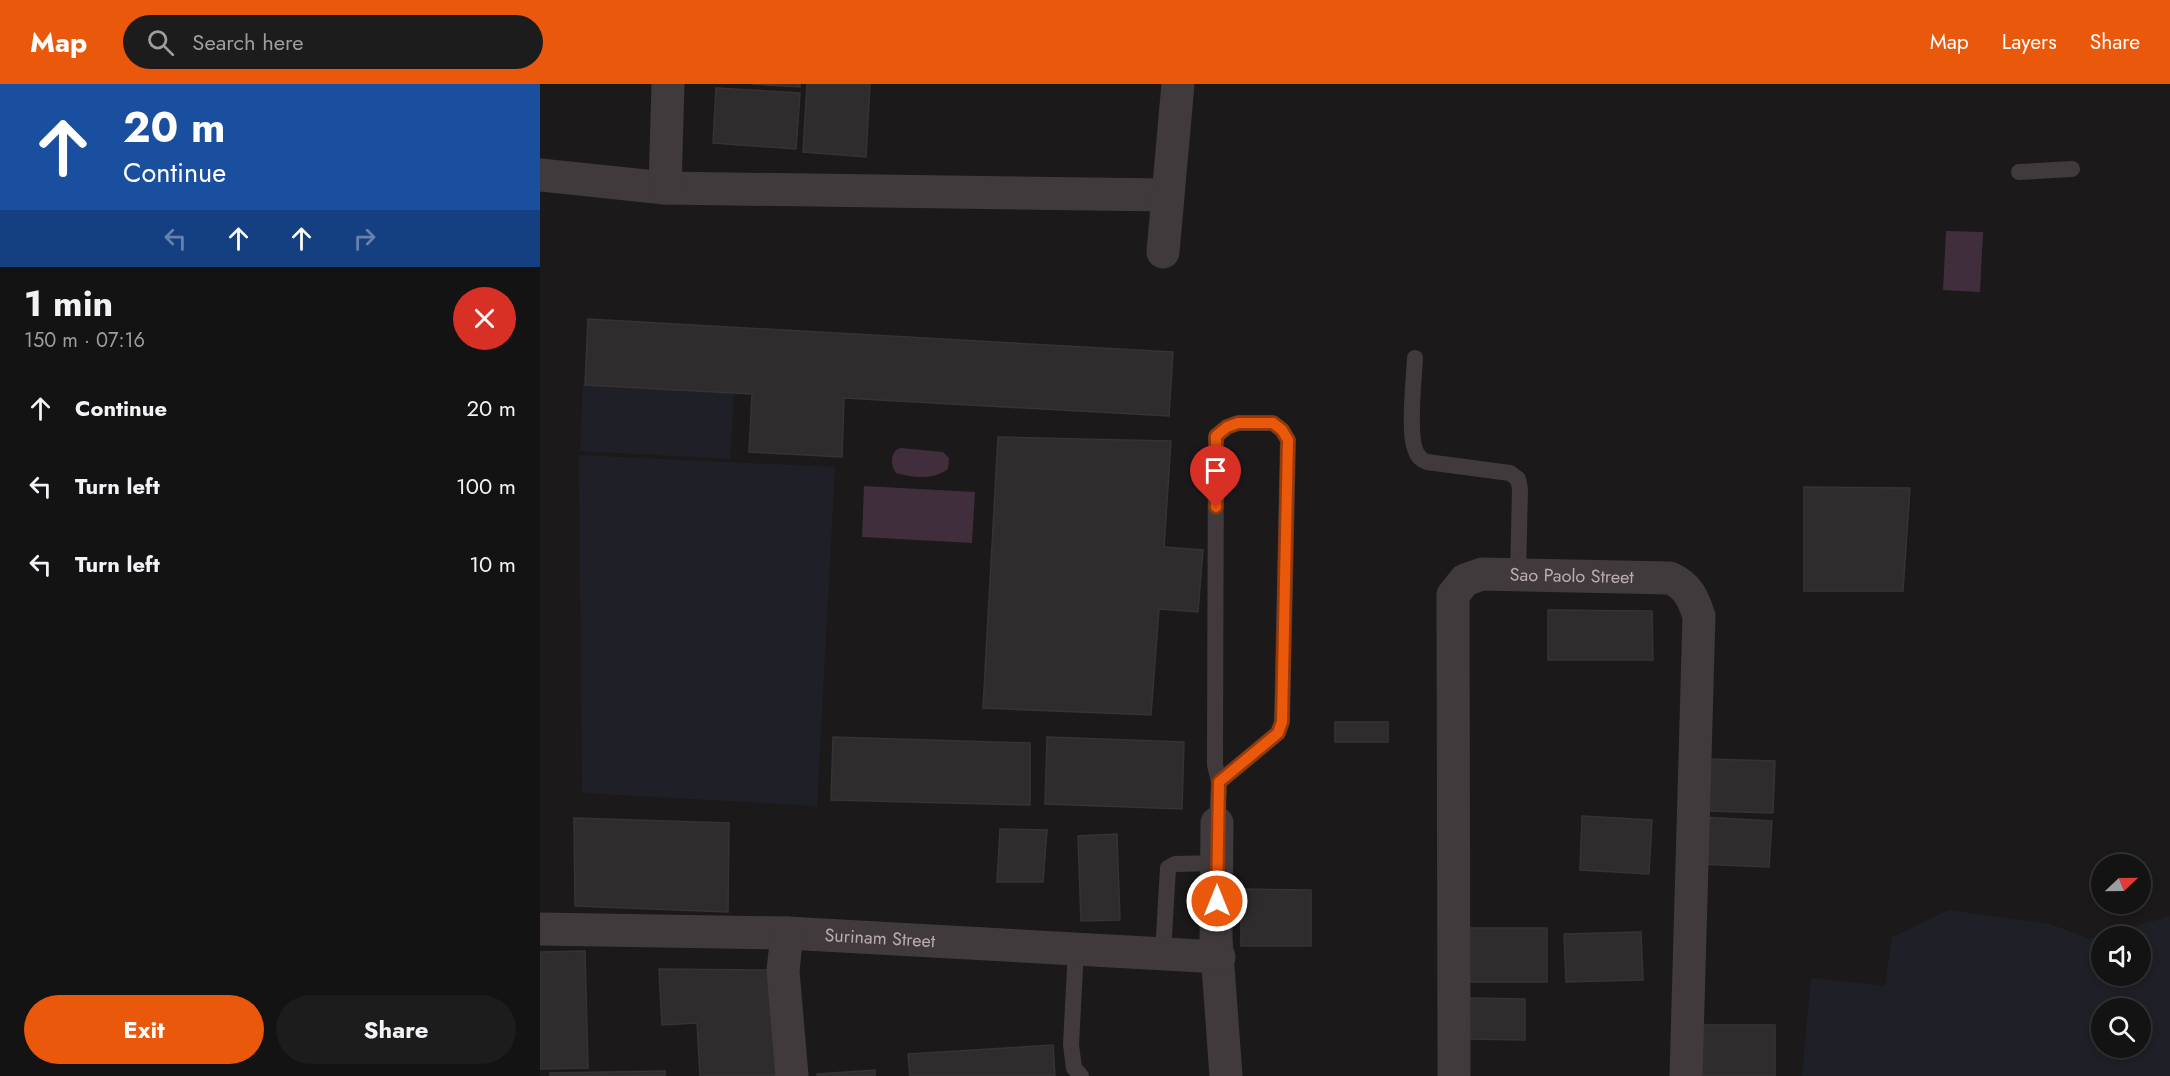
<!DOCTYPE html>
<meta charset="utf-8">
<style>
:root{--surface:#141313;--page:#1d1c1c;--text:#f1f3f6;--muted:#9d9ea0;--line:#333233;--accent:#ea580c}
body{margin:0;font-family:Jost,sans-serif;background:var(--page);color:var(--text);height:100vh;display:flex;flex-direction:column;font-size:22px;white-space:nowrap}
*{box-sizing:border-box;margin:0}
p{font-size:20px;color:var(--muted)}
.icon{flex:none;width:33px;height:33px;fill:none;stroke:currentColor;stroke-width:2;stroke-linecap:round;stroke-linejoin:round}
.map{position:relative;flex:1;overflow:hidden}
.panel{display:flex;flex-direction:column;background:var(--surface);width:540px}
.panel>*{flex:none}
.guide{background:#1a4fa0;color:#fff;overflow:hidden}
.needle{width:39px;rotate:68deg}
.controls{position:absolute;left:1551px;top:770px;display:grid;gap:12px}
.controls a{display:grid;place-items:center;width:60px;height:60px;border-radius:50%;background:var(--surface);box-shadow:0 3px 9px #0003,0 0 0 2px var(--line);font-size:30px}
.pin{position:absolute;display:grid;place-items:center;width:51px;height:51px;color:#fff;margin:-62px -26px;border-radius:50% 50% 50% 0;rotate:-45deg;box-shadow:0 0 6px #0007}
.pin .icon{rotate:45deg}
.me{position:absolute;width:66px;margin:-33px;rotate:0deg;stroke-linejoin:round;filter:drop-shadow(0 0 4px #0008)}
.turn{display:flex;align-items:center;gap:21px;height:126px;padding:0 24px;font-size:27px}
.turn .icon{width:78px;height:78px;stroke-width:2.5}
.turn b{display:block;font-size:42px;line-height:51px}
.lanes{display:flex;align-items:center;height:57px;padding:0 24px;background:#0003;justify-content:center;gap:30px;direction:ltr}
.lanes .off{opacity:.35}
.round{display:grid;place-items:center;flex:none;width:63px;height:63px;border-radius:32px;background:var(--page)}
.head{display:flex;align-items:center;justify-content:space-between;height:102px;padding:0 24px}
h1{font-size:36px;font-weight:700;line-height:45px}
.button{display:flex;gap:12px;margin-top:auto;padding:12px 24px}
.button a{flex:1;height:69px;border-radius:36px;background:var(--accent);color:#fff;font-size:24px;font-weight:700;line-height:69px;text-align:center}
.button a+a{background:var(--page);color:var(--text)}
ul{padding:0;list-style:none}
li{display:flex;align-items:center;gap:18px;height:78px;padding:0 24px}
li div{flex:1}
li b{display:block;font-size:22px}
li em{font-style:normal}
header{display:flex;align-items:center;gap:36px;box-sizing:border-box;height:84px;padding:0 30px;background:var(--accent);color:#fff}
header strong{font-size:28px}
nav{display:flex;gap:33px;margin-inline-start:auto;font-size:21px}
.search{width:420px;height:54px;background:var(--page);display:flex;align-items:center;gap:15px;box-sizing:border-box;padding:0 21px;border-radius:33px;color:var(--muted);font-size:22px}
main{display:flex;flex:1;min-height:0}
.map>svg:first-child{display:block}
.green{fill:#1f1f27;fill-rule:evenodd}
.water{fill:#402e3c}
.building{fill:#2f2c2d;stroke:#373334;stroke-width:1.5}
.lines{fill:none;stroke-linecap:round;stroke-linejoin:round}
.lane{stroke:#403a3c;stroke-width:16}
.street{stroke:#403a3c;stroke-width:33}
.route-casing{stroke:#983908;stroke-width:15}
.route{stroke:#ea580c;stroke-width:10}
.labels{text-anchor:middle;stroke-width:6;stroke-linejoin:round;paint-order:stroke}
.street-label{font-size:18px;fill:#bbabb3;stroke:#161414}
</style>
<header>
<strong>Map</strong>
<div class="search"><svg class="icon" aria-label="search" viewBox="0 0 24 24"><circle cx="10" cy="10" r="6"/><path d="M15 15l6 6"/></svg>Search here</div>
<nav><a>Map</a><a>Layers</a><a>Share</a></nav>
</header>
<main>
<section class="panel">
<div class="guide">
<div class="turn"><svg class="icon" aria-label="ahead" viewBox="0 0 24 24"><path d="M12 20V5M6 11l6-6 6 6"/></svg><div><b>20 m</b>Continue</div></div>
<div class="lanes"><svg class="icon off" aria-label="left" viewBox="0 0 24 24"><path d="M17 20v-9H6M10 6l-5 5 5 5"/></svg><svg class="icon" aria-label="ahead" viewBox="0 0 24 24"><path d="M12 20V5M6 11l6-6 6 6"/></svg><svg class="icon" aria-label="ahead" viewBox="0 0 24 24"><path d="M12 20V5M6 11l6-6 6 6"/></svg><svg class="icon off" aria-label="right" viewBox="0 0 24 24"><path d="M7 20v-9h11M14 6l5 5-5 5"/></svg></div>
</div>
<div class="head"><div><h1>1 min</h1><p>150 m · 07:16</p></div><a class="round" style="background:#d93025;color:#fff"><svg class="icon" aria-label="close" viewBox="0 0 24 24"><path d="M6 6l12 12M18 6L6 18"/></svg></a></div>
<ul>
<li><svg class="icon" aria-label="ahead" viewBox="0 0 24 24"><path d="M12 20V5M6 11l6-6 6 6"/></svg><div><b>Continue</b></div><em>20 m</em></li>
<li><svg class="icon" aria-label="left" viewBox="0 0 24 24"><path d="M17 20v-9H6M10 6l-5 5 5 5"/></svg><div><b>Turn left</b></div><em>100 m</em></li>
<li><svg class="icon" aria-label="left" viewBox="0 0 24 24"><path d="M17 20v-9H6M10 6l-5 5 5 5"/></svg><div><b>Turn left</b></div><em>10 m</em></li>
</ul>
<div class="button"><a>Exit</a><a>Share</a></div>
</section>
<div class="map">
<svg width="1630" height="992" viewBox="0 0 1630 992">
<rect width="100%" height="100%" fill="#1b1919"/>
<g class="green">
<path d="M43,299l151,8 -4,68 -150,-8z"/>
<path d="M39,371l256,12 -18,339 -235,-13z"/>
<path d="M1409,826l101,14 40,15 80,-23v160h-368l9,-98 74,8 7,-49zM1562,852h38v39h-38zM1562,924h38v39h-38z"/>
</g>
<g class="water">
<path d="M1406,147l37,1 -3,60 -37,-2z"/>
<path d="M361,364l42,4 6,6 -1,11c-14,11 -35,9 -52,4 -6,-7 -6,-23 5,-25z"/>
<path d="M324,402l111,6 -3,51 -110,-6z"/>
</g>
<g class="building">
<path d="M212,0h48v3z"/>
<path d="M267,0h63l-4,73 -63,-5z"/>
<path d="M176,4l84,5 -4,56 -83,-6z"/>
<path d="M48,235l585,33 -4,64 -325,-18 -2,59 -93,-5 3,-58 -167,-9z"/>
<path d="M458,353l173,4 -7,106 39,3 -5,62 -39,-3 -8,106 -168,-7z"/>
<path d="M1264,403l106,1 -7,103h-99z"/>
<path d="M1008,526l104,1 1,49h-105z"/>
<rect x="795" y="638" width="53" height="20"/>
<path d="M293,653l197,6v62l-199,-5z"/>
<path d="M507,653l137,5 -2,67 -137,-5z"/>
<path d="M1168,675l67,2 -2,52 -66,-2z"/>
<path d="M1042,732l70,4 -3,54 -69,-4z"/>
<path d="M1161,733l71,4 -3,46 -71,-3z"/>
<path d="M34,734l155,5 -1,89 -153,-6z"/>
<path d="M460,745l47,1 -4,52h-46z"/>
<path d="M577,750l3,86 -39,1 -3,-85z"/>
<path d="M701,805l70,1v56h-70z"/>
<path d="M926,844h81v54h-82z"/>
<path d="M1101,848l2,48 -77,2 -2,-48z"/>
<path d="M45,867l3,117 -48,1v-117z"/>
<path d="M119,885l112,1 8,106h-79l-3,-53 -35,2z"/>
<path d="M928,914l57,1v41l-58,-1z"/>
<rect x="1158" y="941" width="77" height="51"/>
<path d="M513,961l2,31h-145l-2,-22z"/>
<path d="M335,986v6h-58v-2z"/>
<path d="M125,987v5h-115v-3z"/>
</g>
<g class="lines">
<g class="lane">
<path d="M1479,88l53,-3"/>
<path d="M875,274c-1,21 -7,74 0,91 2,7 6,11 12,13l83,11 8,6 2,10 -2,85"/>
<path d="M677,739l2,-41 -4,-17v-21l1,-308 11,-9 11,-4h35l9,7 6,10 -6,282 -4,11 -59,49"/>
<path d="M536,865l-5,96 3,23 7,8"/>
<path d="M623,869l5,-85 7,-4 42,-1"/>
</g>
<g class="street">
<path d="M0,91l125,13 502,7"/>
<path d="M125,104l3,-104"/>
<path d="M623,168l15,-168"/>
<path d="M677,739l-1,116 10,137"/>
<path id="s1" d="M0,845l247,4 432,24"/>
<path d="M247,849l-4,38 9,105"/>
<path id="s2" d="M914,992l-1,-481 12,-15 17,-6 188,4c18,8 23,20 29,38l-13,460"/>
</g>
</g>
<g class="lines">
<defs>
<path id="route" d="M676,423v-71l11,-9 11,-4h35l9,7 6,10 -6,282 -4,11 -59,49 -2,119"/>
</defs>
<use href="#route" class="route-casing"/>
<use href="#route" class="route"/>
</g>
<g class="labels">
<g class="street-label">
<text dy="6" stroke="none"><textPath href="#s2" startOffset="608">Sao Paolo Street</textPath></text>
<text dy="6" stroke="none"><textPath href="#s1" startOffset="340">Surinam Street</textPath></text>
</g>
</g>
</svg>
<div class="controls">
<a><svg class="needle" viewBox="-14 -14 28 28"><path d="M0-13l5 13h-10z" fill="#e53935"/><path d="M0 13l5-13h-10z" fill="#9d9ea0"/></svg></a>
<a><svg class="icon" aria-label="sound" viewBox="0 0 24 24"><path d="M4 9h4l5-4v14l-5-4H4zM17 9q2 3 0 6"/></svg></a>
<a><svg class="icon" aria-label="search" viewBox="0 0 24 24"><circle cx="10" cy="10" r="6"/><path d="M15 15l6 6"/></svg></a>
</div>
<div class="pin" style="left:676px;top:423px;background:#d93025"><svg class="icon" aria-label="arrive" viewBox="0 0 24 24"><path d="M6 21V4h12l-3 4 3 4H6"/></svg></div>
<svg class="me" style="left:677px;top:817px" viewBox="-20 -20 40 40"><circle r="17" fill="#ea580c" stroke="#fff" stroke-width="3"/><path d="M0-11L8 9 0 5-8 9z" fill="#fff"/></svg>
</div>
</main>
